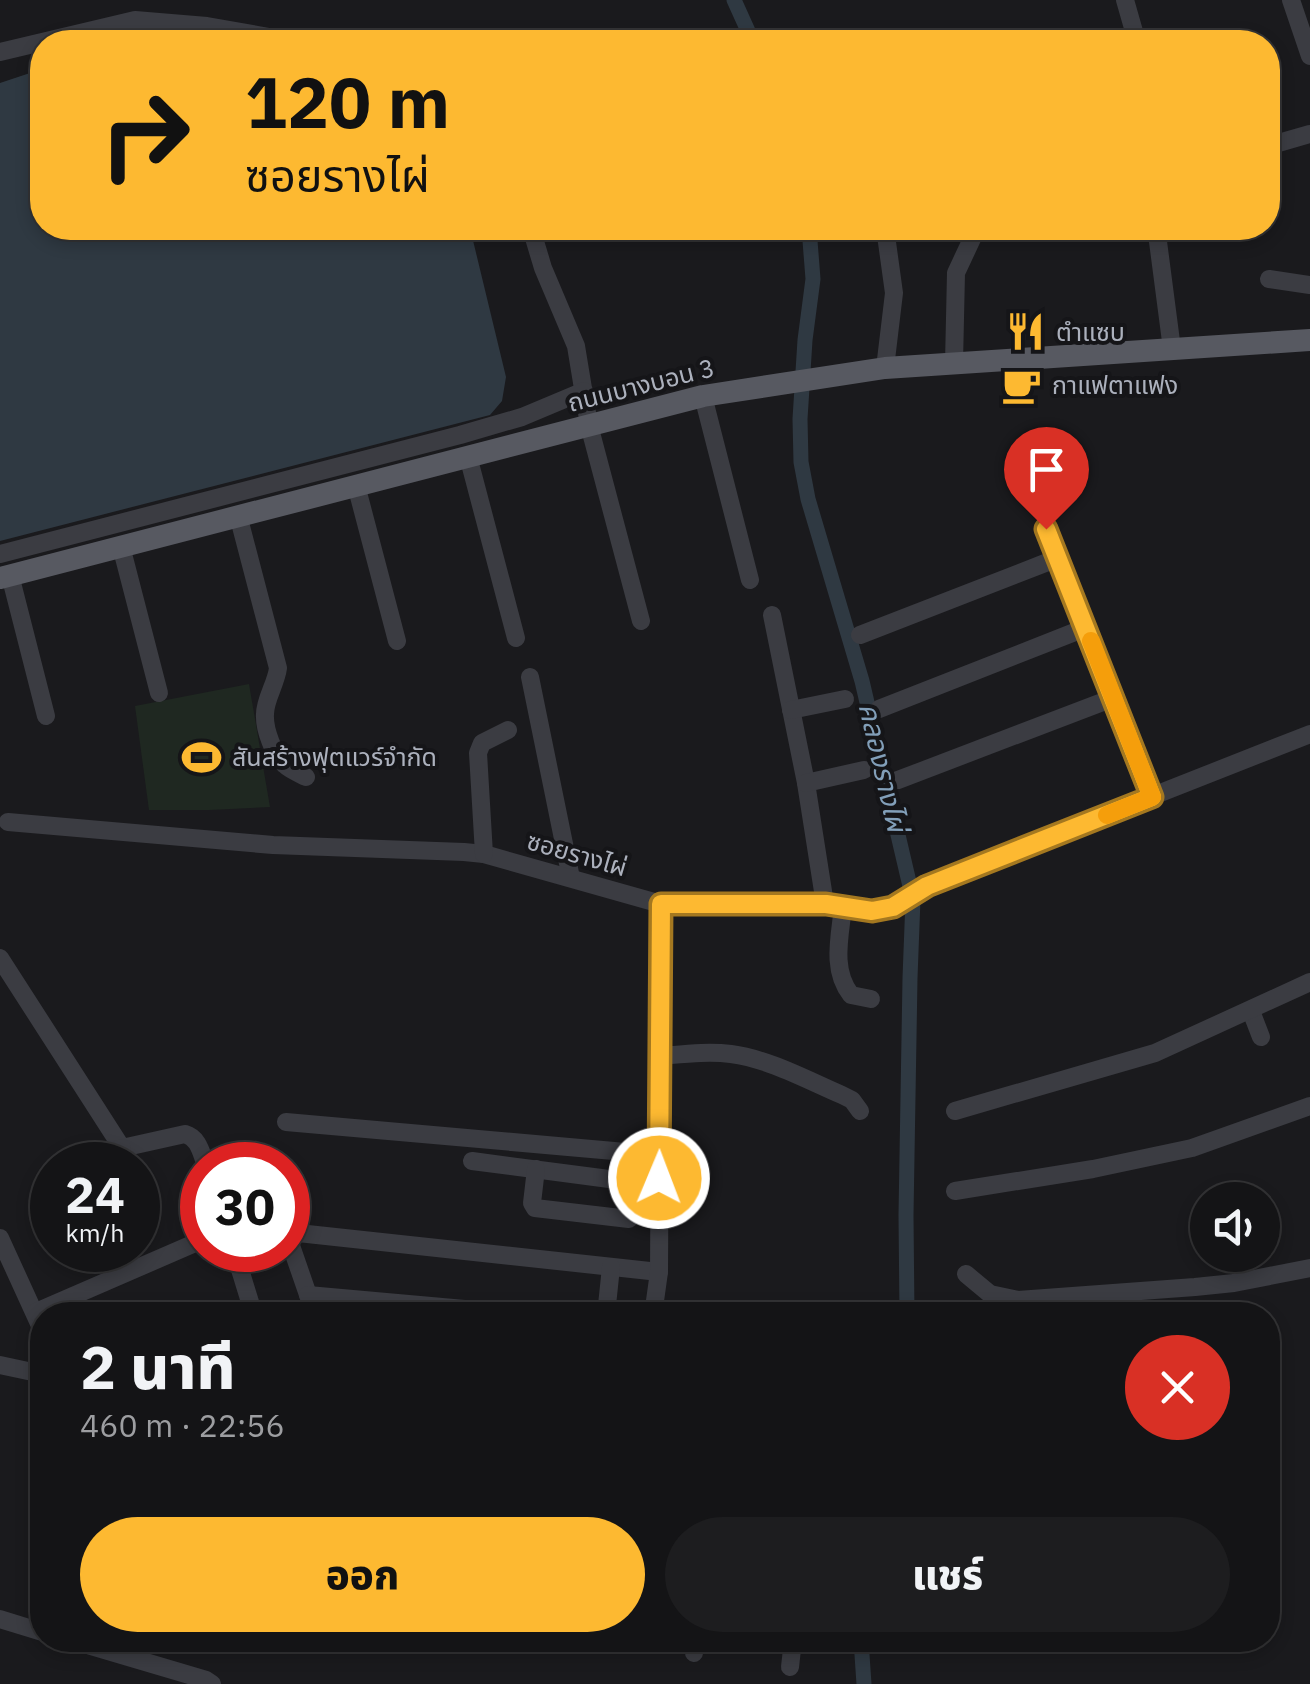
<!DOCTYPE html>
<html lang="th">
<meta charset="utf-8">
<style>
:root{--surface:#141416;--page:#1d1d1f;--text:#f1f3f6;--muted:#9d9ea1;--line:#333335;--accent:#fdb931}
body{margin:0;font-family:"IBM Plex Sans","Noto Sans Thai",sans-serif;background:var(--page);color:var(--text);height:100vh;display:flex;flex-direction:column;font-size:38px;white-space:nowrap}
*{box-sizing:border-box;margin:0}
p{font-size:32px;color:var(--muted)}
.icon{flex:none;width:55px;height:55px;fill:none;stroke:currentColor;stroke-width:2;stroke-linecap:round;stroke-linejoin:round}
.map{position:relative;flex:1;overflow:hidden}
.panel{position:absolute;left:30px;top:1302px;width:1250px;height:350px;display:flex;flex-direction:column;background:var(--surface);border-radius:40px;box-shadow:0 5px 15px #0003,0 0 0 2px var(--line)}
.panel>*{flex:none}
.hud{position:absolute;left:30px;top:30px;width:1250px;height:210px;border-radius:40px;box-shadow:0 5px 15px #0003,0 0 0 2px var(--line);background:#fdb931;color:#111;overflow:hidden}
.buttons{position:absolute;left:1190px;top:1182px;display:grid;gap:20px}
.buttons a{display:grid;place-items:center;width:90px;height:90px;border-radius:50%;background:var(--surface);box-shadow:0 5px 15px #0003,0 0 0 2px var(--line);font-size:50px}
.speed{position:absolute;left:30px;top:1142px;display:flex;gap:20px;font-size:50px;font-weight:700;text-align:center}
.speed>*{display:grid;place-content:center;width:130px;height:130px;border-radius:50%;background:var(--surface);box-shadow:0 5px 15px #0003,0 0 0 2px var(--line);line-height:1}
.speed small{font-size:25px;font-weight:400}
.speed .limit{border:15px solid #d22;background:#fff;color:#111}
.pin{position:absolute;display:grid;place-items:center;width:85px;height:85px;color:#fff;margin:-102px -42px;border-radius:50% 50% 50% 0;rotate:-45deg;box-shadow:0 0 10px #0007}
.pin .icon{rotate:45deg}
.me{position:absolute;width:110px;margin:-55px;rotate:1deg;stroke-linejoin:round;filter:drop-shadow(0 0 8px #0008)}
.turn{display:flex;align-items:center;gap:35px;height:210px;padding:0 50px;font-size:45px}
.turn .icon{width:130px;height:130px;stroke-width:2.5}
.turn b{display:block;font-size:70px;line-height:85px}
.round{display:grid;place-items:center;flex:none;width:105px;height:105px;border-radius:52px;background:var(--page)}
.overview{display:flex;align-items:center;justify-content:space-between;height:170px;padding:0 50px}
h1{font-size:60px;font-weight:800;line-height:75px}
.action{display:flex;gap:20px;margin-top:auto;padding:20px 50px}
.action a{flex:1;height:115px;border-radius:60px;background:var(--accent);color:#111;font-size:40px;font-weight:800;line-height:115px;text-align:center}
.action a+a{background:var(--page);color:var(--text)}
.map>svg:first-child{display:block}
.green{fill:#1f2821}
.water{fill:#2f3942}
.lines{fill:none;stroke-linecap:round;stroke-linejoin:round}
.canal{stroke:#2f3942;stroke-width:15}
.minor{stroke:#3b3c42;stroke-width:18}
.major{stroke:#575961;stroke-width:22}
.route-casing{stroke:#a47820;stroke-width:25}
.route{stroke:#fdb931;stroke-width:18}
.slow{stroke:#f59e0b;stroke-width:18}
.labels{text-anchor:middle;stroke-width:8;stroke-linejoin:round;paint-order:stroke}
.poi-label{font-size:25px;fill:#acb1bd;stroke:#151518;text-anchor:start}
.street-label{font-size:25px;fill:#acb1bd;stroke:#151518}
.water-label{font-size:28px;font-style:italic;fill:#829fb9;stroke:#151518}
</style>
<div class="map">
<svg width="1310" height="1684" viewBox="0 0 1310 1684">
<rect width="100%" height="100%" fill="#1a1a1d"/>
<path class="green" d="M249,684l21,123 -61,3h-60l-14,-104z"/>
<path class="water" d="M42,69v159h428l36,149 -4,24 -12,14 -490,126v-458z"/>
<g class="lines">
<g class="canal">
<path d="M734,0l19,42"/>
<path d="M809,228l4,51 -8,61 -5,79 1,43 7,37 54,182 51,218 -3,79 -4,237 1,100"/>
<path d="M861,1640l3,44"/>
</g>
<g class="minor">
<path d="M1125,0l12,42"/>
<path d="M1291,0l19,56"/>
<path d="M0,52l135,-32 72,6 90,16"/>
<path d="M1268,146l42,-12"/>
<path d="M531,228l12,40 33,78 13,79 52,196"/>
<path d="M885,228l9,65 -9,75"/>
<path d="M1157,234l15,115"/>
<path d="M1269,279l41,6"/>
<path d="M954,363l2,-90 21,-45"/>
<path d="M703,396l47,184"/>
<path d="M468,456l48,182"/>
<path d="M356,485l41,156"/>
<path d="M238,515l40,153c-2,16 -13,31 -13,46 -1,16 9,41 20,51 5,5 15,9 21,12"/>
<path d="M1047,529l105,268"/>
<path d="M121,546l38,147"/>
<path d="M0,554l460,-119 62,-18 62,-26"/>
<path d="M10,575l36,141"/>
<path d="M772,615l34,168 19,121"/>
<path d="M860,635l198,-77"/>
<path d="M530,677l41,201"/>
<path d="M879,709l206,-81"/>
<path d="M791,710l54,-11"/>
<path d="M898,780l215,-82"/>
<path d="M806,783l58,-13"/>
<path d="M8,822l265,23 191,7 20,2 177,50h164l47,7 21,-4 34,-22 383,-151"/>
<path d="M484,854l-6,-101 4,-10 26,-13"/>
<path d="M843,907c-3,29 -12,63 8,88l20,4"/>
<path d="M0,958l122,190 63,-14c14,4 16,19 21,31"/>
<path d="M1251,1011l10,26"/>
<path d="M660,1056c24,-2 48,-5 71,-2 38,5 76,26 111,41l10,5 8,11"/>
<path d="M955,1111l200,-58 155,-71"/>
<path d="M286,1122l373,33"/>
<path d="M472,1161l160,21 3,18 24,2"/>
<path d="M72,1165l50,-17"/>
<path d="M536,1169l-4,34 3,5 94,11 4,-4 2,-15"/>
<path d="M955,1191l138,-22 99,-21 118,-42"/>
<path d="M288,1235l1,-3 370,40"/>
<path d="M288,1237l27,78"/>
<path d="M0,1238l42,92"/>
<path d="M234,1250l20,65"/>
<path d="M966,1274l24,20 28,6 177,-13 39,-4 76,-15"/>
<path d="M308,1295l223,20"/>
<path d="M36,1312l166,-72"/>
<path d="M606,1315l5,-48"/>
<path d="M653,1315l6,-43 2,-368"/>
<path d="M0,1365l42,9"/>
<path d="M0,1619l42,13"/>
<path d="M71,1640l135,40 6,4"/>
<path d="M571,1642l1,-2"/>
<path d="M694,1653l1,-13"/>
<path d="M790,1667l3,-27"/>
</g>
<path class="major" d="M0,578l703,-182 182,-28 425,-28"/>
</g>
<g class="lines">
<defs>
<path id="route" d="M659,1178l2,-274h165l46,7 21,-4 34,-21 225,-89 -106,-268"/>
</defs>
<use href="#route" class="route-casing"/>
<use href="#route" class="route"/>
<path class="slow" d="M1091,641l61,156 -45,18"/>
</g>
<defs>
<symbol id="restaurant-bare" viewBox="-9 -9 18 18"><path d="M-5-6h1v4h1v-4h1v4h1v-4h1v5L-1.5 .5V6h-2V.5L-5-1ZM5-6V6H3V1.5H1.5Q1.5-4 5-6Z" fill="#fdb931" stroke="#151518" stroke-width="2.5" paint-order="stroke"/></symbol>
<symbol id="cafe-bare" viewBox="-9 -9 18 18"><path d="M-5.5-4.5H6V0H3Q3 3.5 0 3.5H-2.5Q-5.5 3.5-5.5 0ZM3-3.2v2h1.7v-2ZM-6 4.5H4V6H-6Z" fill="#fdb931" stroke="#151518" stroke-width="2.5" paint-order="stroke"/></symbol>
<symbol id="stadium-bare" viewBox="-9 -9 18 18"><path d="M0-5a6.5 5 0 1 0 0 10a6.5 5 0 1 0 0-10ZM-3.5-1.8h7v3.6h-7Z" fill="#fdb931" stroke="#151518" stroke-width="2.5" paint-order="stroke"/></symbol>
</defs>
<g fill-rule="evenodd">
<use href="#restaurant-bare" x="998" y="304" width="55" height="55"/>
<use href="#cafe-bare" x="994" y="358" width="55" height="55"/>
<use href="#stadium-bare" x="174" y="730" width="55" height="55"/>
</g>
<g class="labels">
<g class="poi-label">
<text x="1056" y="341">ตำแซบ</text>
<text x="1052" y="394">กาแฟตาแฟง</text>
<text x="232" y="766">สันสร้างฟุตแวร์จำกัด</text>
</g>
<g class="street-label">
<text transform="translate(641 385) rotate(-14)" y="9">ถนนบางบอน 3</text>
<text transform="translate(577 854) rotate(16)" y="9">ซอยรางไผ่</text>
</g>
<g class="water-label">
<text transform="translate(883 767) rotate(77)" y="10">คลองรางไผ่</text>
</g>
</g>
</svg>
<div class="buttons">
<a><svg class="icon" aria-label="sound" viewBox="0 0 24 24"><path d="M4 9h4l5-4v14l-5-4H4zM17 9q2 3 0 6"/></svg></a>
</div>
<div class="speed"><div>24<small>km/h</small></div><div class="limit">30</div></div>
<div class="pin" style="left:1046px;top:529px;background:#d93025"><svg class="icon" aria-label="arrive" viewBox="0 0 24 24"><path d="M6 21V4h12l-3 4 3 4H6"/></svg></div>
<svg class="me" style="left:659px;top:1178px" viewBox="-20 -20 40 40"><circle r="17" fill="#fdb931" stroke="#fff" stroke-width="3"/><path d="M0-11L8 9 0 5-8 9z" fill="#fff"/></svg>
<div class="hud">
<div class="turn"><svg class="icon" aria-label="right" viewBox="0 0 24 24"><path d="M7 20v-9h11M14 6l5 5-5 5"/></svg><div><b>120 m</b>ซอยรางไผ่</div></div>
</div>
<section class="panel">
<div class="overview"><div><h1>2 นาที</h1><p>460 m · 22:56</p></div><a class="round" style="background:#d93025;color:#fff"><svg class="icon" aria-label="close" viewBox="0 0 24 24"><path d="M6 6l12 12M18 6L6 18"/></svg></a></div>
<div class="action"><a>ออก</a><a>แชร์</a></div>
</section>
</div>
